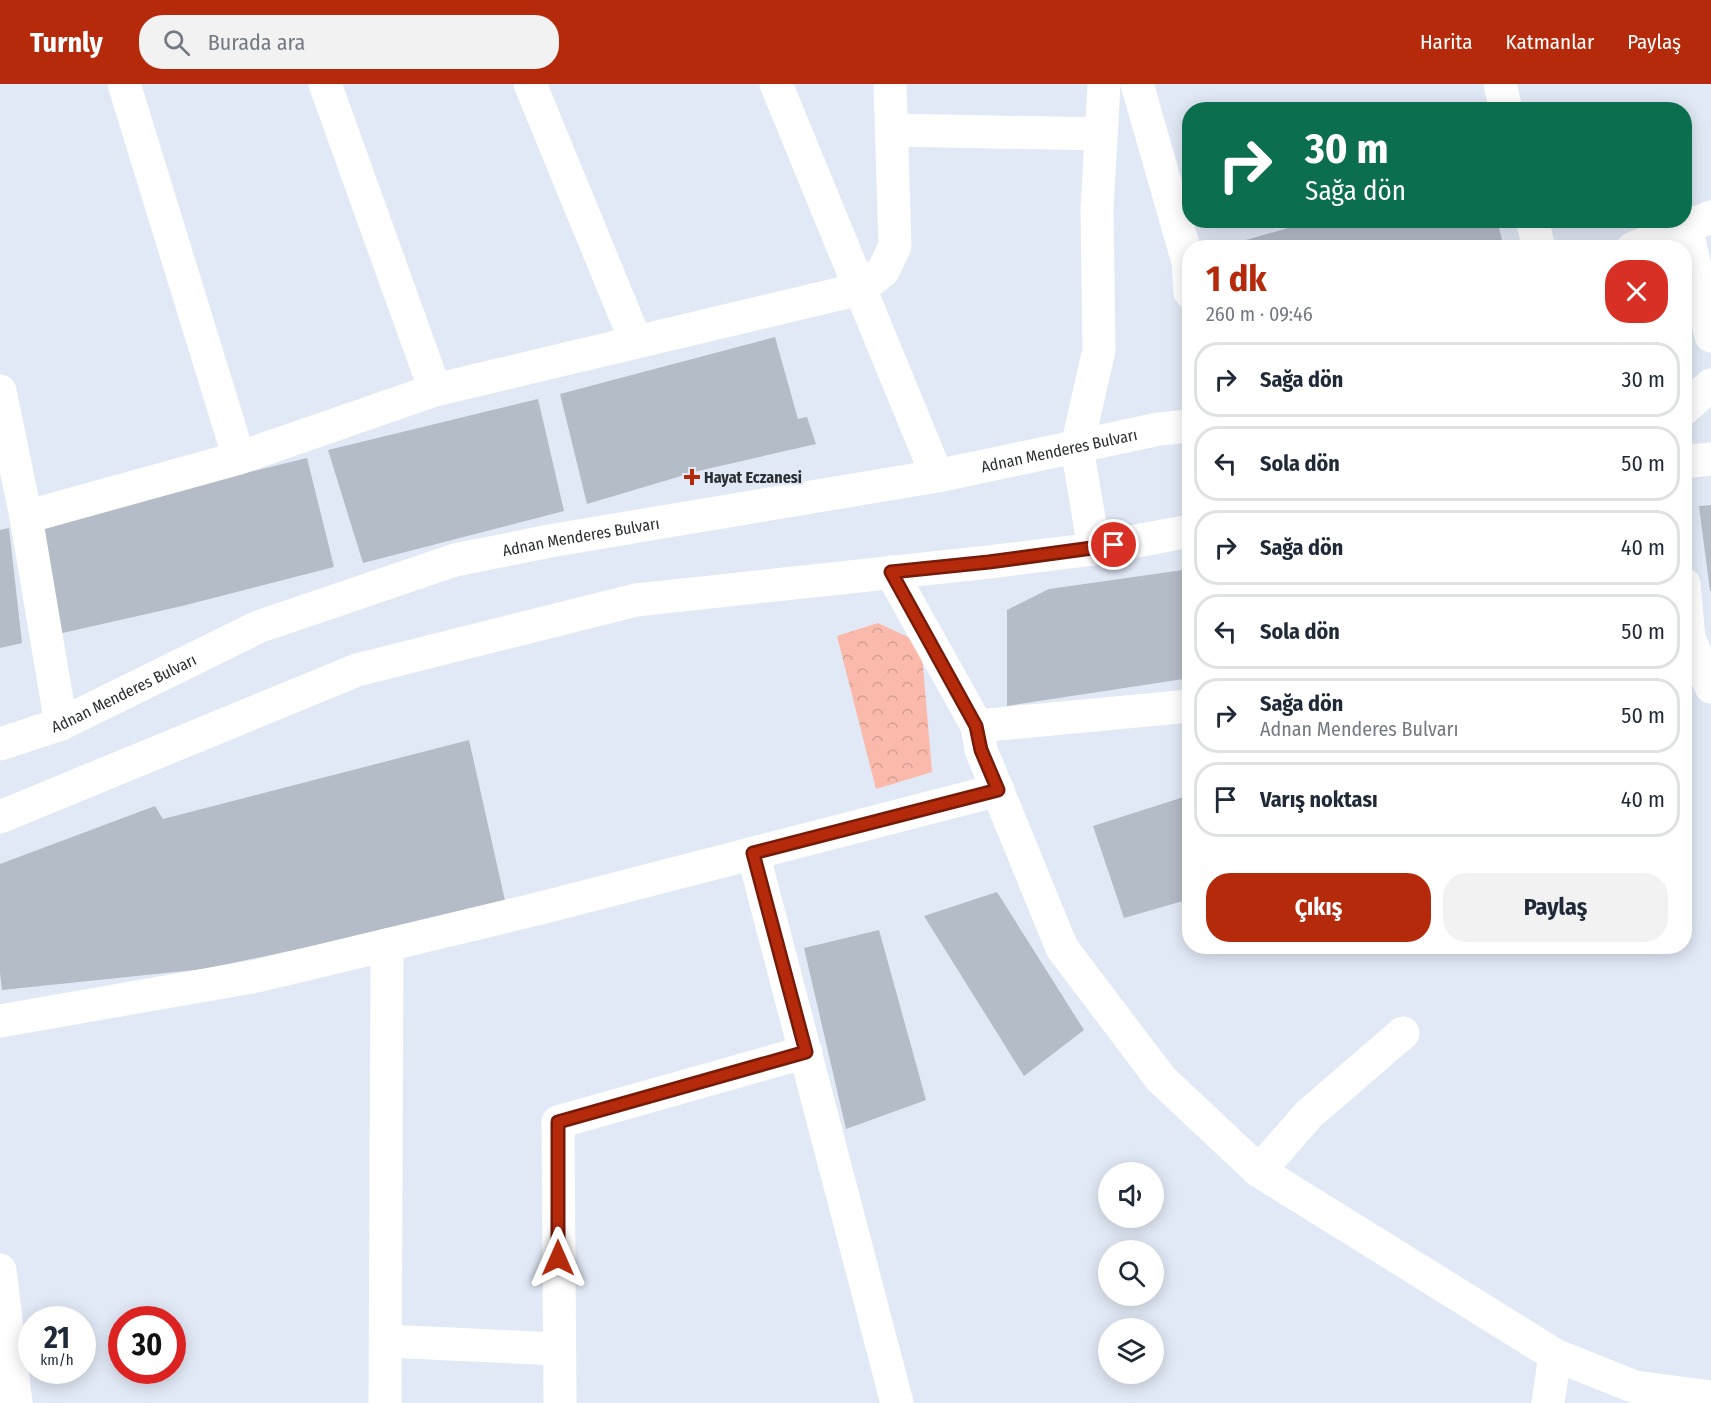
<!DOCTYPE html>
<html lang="tr">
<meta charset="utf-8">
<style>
:root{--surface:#fff;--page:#f2f2f3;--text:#1f2937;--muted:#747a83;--line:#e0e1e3;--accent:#b62a0c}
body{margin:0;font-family:"Fira Sans Condensed",sans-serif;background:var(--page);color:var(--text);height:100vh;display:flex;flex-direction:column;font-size:22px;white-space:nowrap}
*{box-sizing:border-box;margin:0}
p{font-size:20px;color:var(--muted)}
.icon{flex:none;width:33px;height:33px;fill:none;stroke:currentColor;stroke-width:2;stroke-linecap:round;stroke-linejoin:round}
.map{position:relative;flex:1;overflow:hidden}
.panel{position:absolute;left:1182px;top:156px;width:510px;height:714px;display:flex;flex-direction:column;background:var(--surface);border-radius:24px;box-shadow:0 3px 15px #0003}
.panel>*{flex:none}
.banner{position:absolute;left:1182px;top:18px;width:510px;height:126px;border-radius:24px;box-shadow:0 3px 15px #0003;background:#0b6e4f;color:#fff;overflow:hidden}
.buttons{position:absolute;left:1098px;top:1078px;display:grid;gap:12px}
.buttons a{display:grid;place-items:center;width:66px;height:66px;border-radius:50%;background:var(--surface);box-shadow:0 3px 15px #0003;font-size:30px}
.speed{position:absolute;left:18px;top:1222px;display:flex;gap:12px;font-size:30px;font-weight:700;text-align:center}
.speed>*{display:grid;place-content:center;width:78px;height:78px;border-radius:50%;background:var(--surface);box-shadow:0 3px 15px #0003;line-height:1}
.speed small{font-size:15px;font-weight:400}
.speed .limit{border:9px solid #d22;background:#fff;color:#111}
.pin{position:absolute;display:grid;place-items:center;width:51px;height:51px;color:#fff;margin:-26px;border:3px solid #fff;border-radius:50%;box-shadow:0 2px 6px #0007}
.me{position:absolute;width:66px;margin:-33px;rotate:0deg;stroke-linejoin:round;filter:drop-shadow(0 0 4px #0008)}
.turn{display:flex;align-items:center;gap:21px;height:126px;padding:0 24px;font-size:27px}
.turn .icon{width:78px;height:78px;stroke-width:2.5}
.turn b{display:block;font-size:42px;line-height:51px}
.round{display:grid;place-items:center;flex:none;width:63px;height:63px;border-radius:24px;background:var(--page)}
.headline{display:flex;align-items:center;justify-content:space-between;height:102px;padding:0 24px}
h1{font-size:36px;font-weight:700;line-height:45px;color:var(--accent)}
.cta{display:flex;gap:12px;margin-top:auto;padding:12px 24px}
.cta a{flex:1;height:69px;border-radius:24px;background:var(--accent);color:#fff;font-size:24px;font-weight:700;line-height:69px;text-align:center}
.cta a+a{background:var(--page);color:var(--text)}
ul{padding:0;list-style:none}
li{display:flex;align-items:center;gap:18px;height:75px;margin:0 12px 9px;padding:0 12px;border:3px solid var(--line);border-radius:24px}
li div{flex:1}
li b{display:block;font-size:22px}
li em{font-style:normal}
header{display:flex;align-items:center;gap:36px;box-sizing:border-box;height:84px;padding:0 30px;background:var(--accent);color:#fff}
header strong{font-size:28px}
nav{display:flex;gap:33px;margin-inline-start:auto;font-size:21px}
.search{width:420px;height:54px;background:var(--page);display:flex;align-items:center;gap:15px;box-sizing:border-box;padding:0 21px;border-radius:24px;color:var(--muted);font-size:22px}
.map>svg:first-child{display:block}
.park{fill:url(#park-crowns)}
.building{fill:#b4bcc8}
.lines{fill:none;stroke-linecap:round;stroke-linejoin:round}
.minor{stroke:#fff;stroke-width:33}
.secondary{stroke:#fff;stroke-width:33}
.route-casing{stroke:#761b08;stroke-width:15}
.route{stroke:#b62a0c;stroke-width:10}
.poi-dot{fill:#b62a0c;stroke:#e1e9f6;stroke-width:2}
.labels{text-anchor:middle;stroke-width:4.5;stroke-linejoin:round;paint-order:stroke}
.street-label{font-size:16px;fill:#2a2d31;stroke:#e1e9f6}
.poi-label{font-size:16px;font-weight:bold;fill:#2a2d31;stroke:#e1e9f6;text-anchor:start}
</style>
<header>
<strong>Turnly</strong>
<div class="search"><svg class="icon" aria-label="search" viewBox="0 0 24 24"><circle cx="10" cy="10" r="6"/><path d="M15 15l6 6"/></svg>Burada ara</div>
<nav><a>Harita</a><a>Katmanlar</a><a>Paylaş</a></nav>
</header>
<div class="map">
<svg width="1711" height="1319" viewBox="0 0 1711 1319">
<defs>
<pattern id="park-crowns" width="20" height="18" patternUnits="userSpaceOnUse" patternTransform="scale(1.5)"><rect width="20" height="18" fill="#fab9ab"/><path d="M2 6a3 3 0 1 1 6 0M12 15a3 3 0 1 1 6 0" fill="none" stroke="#d69f94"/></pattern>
</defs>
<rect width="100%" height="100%" fill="#e1e9f6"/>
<path class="park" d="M878,539l43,20 11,129 -56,17 -39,-153z"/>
<g class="building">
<path d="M1316,136h181l7,28h-286z"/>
<path d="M775,253l23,82 9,-2 9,27 -118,27 -111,33 -27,-110z"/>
<path d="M538,315l26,112 -201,52 -35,-113z"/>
<path d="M307,374l27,109 -152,39 -124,28 -24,-109z"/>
<path d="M1711,421v86h-1l-11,-85z"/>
<path d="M9,444l13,115 -22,5v-118z"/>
<path d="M1190,485v109l-183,28v-96l42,-21z"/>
<path d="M469,656l37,165 -302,64 -202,21 -2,-17v-109l155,-58 8,13z"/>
<path d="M1190,711v104l-66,19 -31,-92z"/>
<path d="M997,808l87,138 -60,46 -100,-160z"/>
<path d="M879,846l47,170 -80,29 -42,-181z"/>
</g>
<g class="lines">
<g class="minor">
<path d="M124,0l115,374"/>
<path d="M325,0l110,306"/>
<path d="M530,0l106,258"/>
<path d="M776,0l161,392"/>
<path d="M1137,0l51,178 2,30"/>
<path d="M1500,0l6,26"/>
<path d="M893,46l208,4"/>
<path d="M1532,136l7,28"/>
<path d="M1686,143l25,109"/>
<path d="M1633,164l78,-31"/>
<path d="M0,307l26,126 35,207"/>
<path d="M1077,363l22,-97 -2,-141 7,-125"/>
<path d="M26,433l213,-59 196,-68 425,-101 23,-18 12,-25 -5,-162"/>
<path d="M891,488l86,154 4,24 81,198 99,131 98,92 296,184 80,32 76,10"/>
<path d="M1684,500l5,55 22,48"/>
<path d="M977,642l213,-20"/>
<path d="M753,769l144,550"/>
<path d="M0,937l257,-45 284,-68 457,-118"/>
<path d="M1259,1087l50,-57 94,-81"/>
<path d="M0,1186l16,133"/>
<path d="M386,1257l172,8"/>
<path d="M385,1319l2,-458"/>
<path d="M560,1319l-2,-281 248,-70"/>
<path d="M1548,1319l7,-48"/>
</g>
<g class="secondary">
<path d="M1684,325l27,-24"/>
<path d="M1077,363l17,102"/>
<path d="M1684,378l27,-3"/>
<path id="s1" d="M0,660l61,-20 197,-97 197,-67 100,-20 382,-64 222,-47 31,-3"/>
<path d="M0,733l357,-147 279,-70 353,-38 105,-13 96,-18"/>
</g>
</g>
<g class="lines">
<defs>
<path id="route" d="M558,1174v-136l248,-70 -53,-199 245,-63 -17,-40 -5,-24 -85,-154 98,-10 125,-17"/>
</defs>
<use href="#route" class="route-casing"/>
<use href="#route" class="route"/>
</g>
<path class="poi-dot" d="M689 384h6v6h6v6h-6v6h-6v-6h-6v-6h6z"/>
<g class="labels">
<g class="street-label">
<text dy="6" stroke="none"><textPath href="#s1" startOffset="1106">Adnan Menderes Bulvarı</textPath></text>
<text dy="6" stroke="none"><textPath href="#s1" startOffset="620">Adnan Menderes Bulvarı</textPath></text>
<text dy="6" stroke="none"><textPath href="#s1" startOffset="134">Adnan Menderes Bulvarı</textPath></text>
</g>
<g class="poi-label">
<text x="704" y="399">Hayat Eczanesi</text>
</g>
</g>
</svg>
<div class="buttons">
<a><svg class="icon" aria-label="sound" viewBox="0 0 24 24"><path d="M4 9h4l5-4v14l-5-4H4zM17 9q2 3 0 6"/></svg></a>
<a><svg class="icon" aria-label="search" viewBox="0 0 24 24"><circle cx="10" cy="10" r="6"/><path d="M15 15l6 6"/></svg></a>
<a><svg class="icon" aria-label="layers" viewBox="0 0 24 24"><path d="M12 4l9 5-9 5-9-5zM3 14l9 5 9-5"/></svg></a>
</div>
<div class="speed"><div>21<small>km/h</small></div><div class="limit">30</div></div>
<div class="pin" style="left:1114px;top:461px;background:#d93025"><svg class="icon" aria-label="arrive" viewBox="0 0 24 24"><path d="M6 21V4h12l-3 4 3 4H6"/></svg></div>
<svg class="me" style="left:558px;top:1174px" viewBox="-20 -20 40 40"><path d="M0-17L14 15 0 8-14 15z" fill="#b62a0c" stroke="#fff" stroke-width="4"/></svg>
<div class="banner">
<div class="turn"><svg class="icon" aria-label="right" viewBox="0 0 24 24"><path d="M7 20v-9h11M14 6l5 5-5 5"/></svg><div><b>30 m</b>Sağa dön</div></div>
</div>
<section class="panel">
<div class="headline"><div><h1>1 dk</h1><p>260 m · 09:46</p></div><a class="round" style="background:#d93025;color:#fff"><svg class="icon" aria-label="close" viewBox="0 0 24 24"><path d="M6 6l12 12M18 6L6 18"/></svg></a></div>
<ul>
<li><svg class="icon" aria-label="right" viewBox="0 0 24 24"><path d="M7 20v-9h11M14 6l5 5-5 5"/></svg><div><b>Sağa dön</b></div><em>30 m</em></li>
<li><svg class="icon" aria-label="left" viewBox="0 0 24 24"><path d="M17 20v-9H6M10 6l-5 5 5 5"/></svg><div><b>Sola dön</b></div><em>50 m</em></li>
<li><svg class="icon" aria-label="right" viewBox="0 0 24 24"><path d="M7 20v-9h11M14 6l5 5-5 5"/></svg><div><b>Sağa dön</b></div><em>40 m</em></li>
<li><svg class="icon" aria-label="left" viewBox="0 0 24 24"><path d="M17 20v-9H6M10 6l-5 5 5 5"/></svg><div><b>Sola dön</b></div><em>50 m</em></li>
<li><svg class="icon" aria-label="right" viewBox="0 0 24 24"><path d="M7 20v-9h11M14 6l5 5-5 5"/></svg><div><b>Sağa dön</b><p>Adnan Menderes Bulvarı</p></div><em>50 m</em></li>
<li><svg class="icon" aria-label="arrive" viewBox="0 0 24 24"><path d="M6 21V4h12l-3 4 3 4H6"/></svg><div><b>Varış noktası</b></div><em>40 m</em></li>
</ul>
<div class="cta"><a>Çıkış</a><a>Paylaş</a></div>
</section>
</div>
